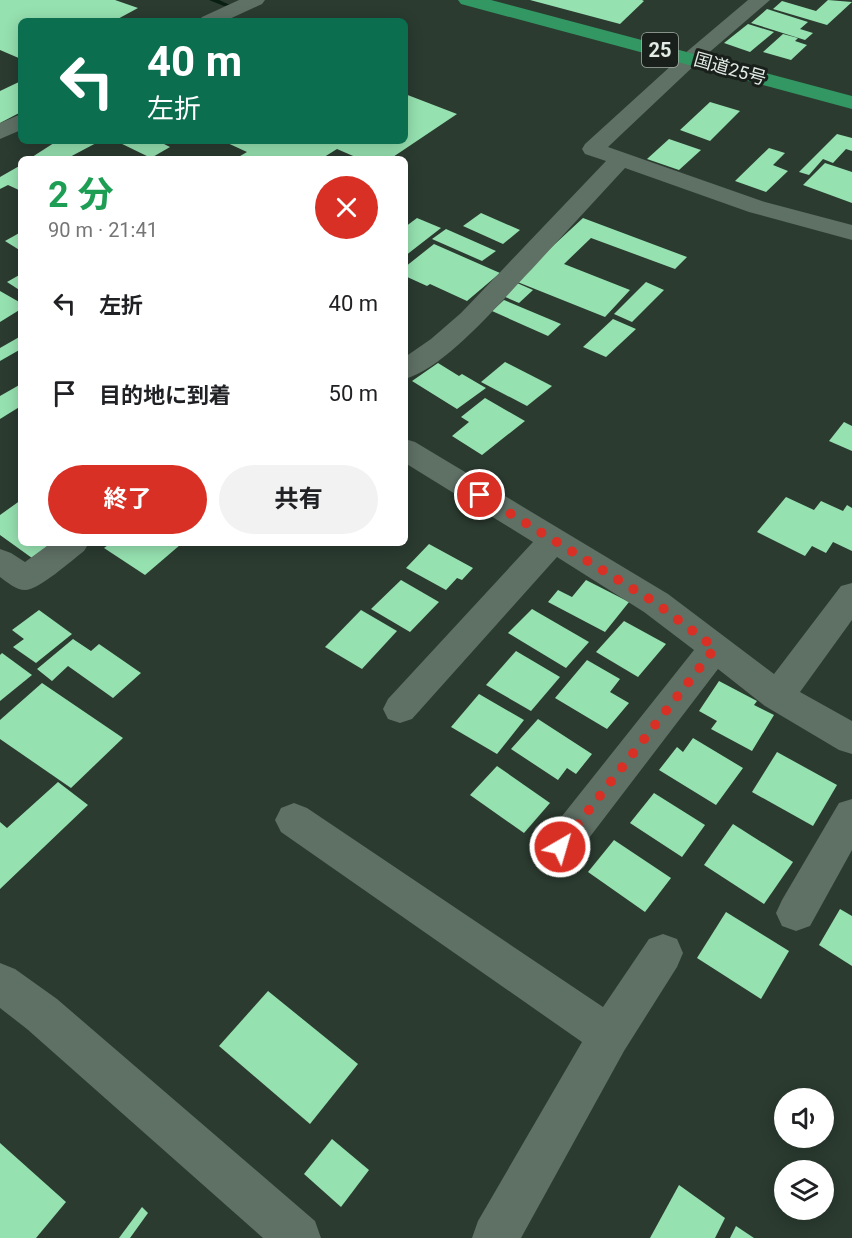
<!DOCTYPE html>
<html lang="ja">
<meta charset="utf-8">
<style>
:root{--surface:#fff;--page:#f2f2f2;--text:#202124;--muted:#757577;--accent:#d93025}
body{margin:0;font-family:Roboto,"Noto Sans JP",sans-serif;background:var(--page);color:var(--text);height:100vh;display:flex;flex-direction:column;font-size:22px;white-space:nowrap}
*{box-sizing:border-box;margin:0}
p{font-size:20px;color:var(--muted)}
.icon{flex:none;width:33px;height:33px;fill:none;stroke:currentColor;stroke-width:2;stroke-linecap:round;stroke-linejoin:round}
.map{position:relative;flex:1;overflow:hidden}
.side{position:absolute;left:18px;top:156px;width:390px;height:390px;display:flex;flex-direction:column;background:var(--surface);border-radius:9px;box-shadow:0 3px 15px #0003}
.side>*{flex:none}
.top-card{position:absolute;left:18px;top:18px;width:390px;height:126px;border-radius:9px;box-shadow:0 3px 15px #0003;background:#0b6e4f;color:#fff;overflow:hidden}
.tools{position:absolute;left:774px;top:1088px;display:grid;gap:12px}
.tools a{display:grid;place-items:center;width:60px;height:60px;border-radius:50%;background:var(--surface);box-shadow:0 3px 15px #0003;font-size:30px}
.pin{position:absolute;display:grid;place-items:center;width:51px;height:51px;color:#fff;margin:-26px;border:3px solid #fff;border-radius:50%;box-shadow:0 2px 6px #0007}
.me{position:absolute;width:66px;margin:-33px;rotate:38deg;stroke-linejoin:round;filter:drop-shadow(0 0 4px #0008)}
.turn{display:flex;align-items:center;gap:21px;height:126px;padding:0 30px;font-size:27px}
.turn .icon{width:78px;height:78px;stroke-width:2.5}
.turn b{display:block;font-size:42px;line-height:51px}
.round{display:grid;place-items:center;flex:none;width:63px;height:63px;border-radius:32px;background:var(--page)}
.summary{display:flex;align-items:center;justify-content:space-between;height:102px;padding:0 30px}
h1{font-size:36px;font-weight:700;line-height:45px;color:#1e9e55}
.action{display:flex;gap:12px;margin-top:auto;padding:12px 30px}
.action a{flex:1;height:69px;border-radius:36px;background:var(--accent);color:#fff;font-size:24px;font-weight:700;line-height:69px;text-align:center}
.action a+a{background:var(--page);color:var(--text)}
ul{padding:0;list-style:none}
li{display:flex;align-items:center;gap:18px;height:90px;padding:0 30px}
li div{flex:1}
li b{display:block;font-size:22px}
li em{font-style:normal}
.map>svg:first-child{display:block}
.lines{fill:none;stroke-linecap:round;stroke-linejoin:round}
.stream{fill:#081f11;fill-rule:evenodd}
.building{fill:#96e1b0}
.minor{fill:#5f7065;fill-rule:evenodd}
.trunk{fill:#329762;fill-rule:evenodd}
.route{stroke:#d93025;stroke-width:10;stroke-dasharray:0 18}
.labels{text-anchor:middle;stroke-width:6;stroke-linejoin:round;paint-order:stroke}
.far-street-label{font-size:18px;fill:#e2ece5;stroke:#19201b}
.shield{fill:#19201b;stroke:#a6afa8;stroke-width:1.5}
.shield-label{font-size:20px;font-weight:bold;fill:#e2ece5}
</style>
<div class="map">
<svg width="852" height="1238" viewBox="0 0 852 1238">
<rect width="100%" height="100%" fill="#2b3b30"/>
<g class="lines">
<path class="stream" d="M209,0h10l11,5 -6,1z"/>
</g>
<g class="building">
<path d="M0,0h115l23,8 -24,13h-93v38l-21,-9z"/>
<path d="M530,0h112l2,1 -24,23z"/>
<path d="M828,0l24,2 -25,23 -54,-16 9,-8 34,10z"/>
<path d="M767,9l41,13 -8,7 13,4 -8,7 -54,-17z"/>
<path d="M748,24l26,8 -24,20 -26,-9z"/>
<path d="M783,34l15,4 -3,3 12,4 -16,15 -28,-8z"/>
<path d="M21,81v19l-3,1 3,1v10l-21,11v-32z"/>
<path d="M405,94l52,20 -67,45h-30l-23,-10 -16,10h-86l12,-7 -24,-11h182z"/>
<path d="M710,102l30,9 -30,30 -30,-11z"/>
<path d="M837,134l15,4v13l-6,-2 -13,14 -10,-4 -14,16 -10,-3z"/>
<path d="M669,139l32,11 -22,20 -32,-11z"/>
<path d="M57,141h43l-34,18h-37z"/>
<path d="M116,141h42l12,6 -19,11z"/>
<path d="M769,148l16,5 -12,12 15,6 -22,21 -31,-11z"/>
<path d="M825,163l27,9v31l-49,-18z"/>
<path d="M21,165v26l-13,-6 -8,4v-12z"/>
<path d="M481,213l39,17 -17,14 -40,-18z"/>
<path d="M417,218l24,10 -36,28v-29z"/>
<path d="M583,218l104,39 -12,12 -84,-31 -27,26 66,26 -25,27 -90,-36z"/>
<path d="M446,229l50,22 -14,10 -50,-22z"/>
<path d="M21,232v19l-16,-10z"/>
<path d="M434,244l66,29 -33,28 -37,-17 -3,2 -22,-10v-9z"/>
<path d="M21,274v17l-14,-9z"/>
<path d="M646,282l18,8 -32,32 -18,-8z"/>
<path d="M517,283l16,7 -14,13 -16,-7z"/>
<path d="M0,291l21,12v6l-21,13z"/>
<path d="M504,300l57,24 -13,12 -56,-25z"/>
<path d="M613,319l23,10 -30,28 -23,-10z"/>
<path d="M21,336v13l-21,12v-13z"/>
<path d="M505,362l47,24 -25,20 -46,-24z"/>
<path d="M438,363l21,13 3,-2 24,14 -29,21 -45,-28z"/>
<path d="M21,384v22l-21,13v-23z"/>
<path d="M485,398l40,23 -43,34 -30,-19 17,-14 -8,-5z"/>
<path d="M844,422l8,4v25l-23,-10z"/>
<path d="M786,497l28,13 7,-9 22,10 4,-6 5,3v43l-19,-9 -7,11 -14,-7 -7,10 -48,-24z"/>
<path d="M21,500v43h31l-20,15 -32,-23v-20z"/>
<path d="M111,543h66l3,2 -35,30 -41,-27z"/>
<path d="M429,544l44,24 -11,12 -5,-2 -11,12 -40,-22z"/>
<path d="M401,580l38,22 -29,30 -39,-23z"/>
<path d="M586,580l43,22 -24,30 -57,-30 10,-12 14,7z"/>
<path d="M532,609l57,33 -23,26 -58,-35z"/>
<path d="M39,610l33,24 -36,29 -23,-16 11,-8 -12,-9z"/>
<path d="M361,610l36,21 -35,38 -37,-22z"/>
<path d="M624,621l42,23 -28,33 -42,-25z"/>
<path d="M73,639l18,12 8,-7 42,29 -28,25 -45,-32 -16,15 -15,-12z"/>
<path d="M516,651l44,26 -29,34 -45,-26z"/>
<path d="M2,653l30,22 -32,26v-46z"/>
<path d="M587,660l33,19 -10,13 19,11 -22,26 -52,-31z"/>
<path d="M719,681l38,20 -3,4 20,10 -22,36 -41,-22 6,-8 -18,-10z"/>
<path d="M42,683l81,55 -52,50 -71,-49v-19z"/>
<path d="M479,694l45,26 -27,34 -46,-27z"/>
<path d="M538,719l54,35 -16,20 -9,-6 -9,12 -47,-31z"/>
<path d="M693,738l50,30 -27,37 -57,-35 18,-23 6,5z"/>
<path d="M777,752l60,33 -24,41 -61,-34z"/>
<path d="M497,766l53,37 -26,30 -54,-38z"/>
<path d="M58,782l30,23 -88,84v-67l7,6z"/>
<path d="M654,793l51,32 -23,32 -52,-34z"/>
<path d="M733,824l60,38 -29,42 -60,-39z"/>
<path d="M614,840l57,38 -26,34 -57,-40z"/>
<path d="M840,909l12,7v50l-33,-21z"/>
<path d="M726,912l63,39 -28,48 -64,-41z"/>
<path d="M268,991l90,73 -48,60 -91,-78z"/>
<path d="M332,1139l37,31 -28,37 -37,-33z"/>
<path d="M0,1143l66,59 -30,36h-36z"/>
<path d="M679,1185l46,33 -10,20h-65z"/>
<path d="M142,1207l6,6 -18,25h-11z"/>
<path d="M736,1226l18,12h-24z"/>
</g>
<g class="lines">
<g class="minor">
<path d="M239,0h26l-3,4 -37,17h-26l3,-4z"/>
<path d="M748,0h22l-72,62 -90,85 157,55 87,23v15l-103,-28 -124,-44c-31,34 -62,67 -93,101 -30,31 -86,99 -127,110v-22l26,-18 30,-26 145,-152 -21,-7 -3,-5 3,-5 99,-90z"/>
<path d="M21,114v16l-21,9v-16z"/>
<path d="M405,439l10,3 253,152 106,80 67,-88 11,-3v37l-52,72 52,29v33l-13,-4 -74,-44 -47,-37 -145,190 -13,5 -13,-5 -6,-12 6,-12 147,-185 -50,-38 -87,-55 -145,162 -12,4 -12,-4 -5,-10 5,-10 145,-157 -128,-79z"/>
<path d="M51,543h38l-5,8c-12,9 -45,39 -59,39 -9,0 -18,-8 -25,-13v-28l11,4 14,9z"/>
<path d="M852,799v51l-42,76 -14,5 -14,-5 -6,-13 6,-13 57,-97z"/>
<path d="M294,803l13,5 296,199 46,-68 14,-5 14,5 6,14 -6,14 -53,84 -103,187h-49l6,-17 104,-179 -301,-210 -6,-12 6,-12z"/>
<path d="M0,963l15,6 42,30 258,222 6,17h-58l-236,-209 -27,-21z"/>
</g>
<path class="trunk" d="M458,0h33l361,96v13l-391,-105z"/>
</g>
<g class="lines">
<path class="route" d="M480,495l176,108 59,45 -155,199"/>
</g>
<g class="labels">
<g class="far-street-label">
<text transform="translate(730 69) rotate(16)" y="6">国道25号</text>
</g>
<rect class="shield" x="642" y="33" width="36" height="34" rx="4.5"/>
<g class="shield-label">
<text x="660" y="57">25</text>
</g>
</g>
</svg>
<div class="tools">
<a><svg class="icon" aria-label="sound" viewBox="0 0 24 24"><path d="M4 9h4l5-4v14l-5-4H4zM17 9q2 3 0 6"/></svg></a>
<a><svg class="icon" aria-label="layers" viewBox="0 0 24 24"><path d="M12 4l9 5-9 5-9-5zM3 14l9 5 9-5"/></svg></a>
</div>
<div class="pin" style="left:480px;top:495px;background:#d93025"><svg class="icon" aria-label="arrive" viewBox="0 0 24 24"><path d="M6 21V4h12l-3 4 3 4H6"/></svg></div>
<svg class="me" style="left:560px;top:847px" viewBox="-20 -20 40 40"><circle r="17" fill="#d93025" stroke="#fff" stroke-width="3"/><path d="M0-11L8 9 0 5-8 9z" fill="#fff"/></svg>
<div class="top-card">
<div class="turn"><svg class="icon" aria-label="left" viewBox="0 0 24 24"><path d="M17 20v-9H6M10 6l-5 5 5 5"/></svg><div><b>40 m</b>左折</div></div>
</div>
<section class="side">
<div class="summary"><div><h1>2 分</h1><p>90 m · 21:41</p></div><a class="round" style="background:#d93025;color:#fff"><svg class="icon" aria-label="close" viewBox="0 0 24 24"><path d="M6 6l12 12M18 6L6 18"/></svg></a></div>
<ul>
<li><svg class="icon" aria-label="left" viewBox="0 0 24 24"><path d="M17 20v-9H6M10 6l-5 5 5 5"/></svg><div><b>左折</b></div><em>40 m</em></li>
<li><svg class="icon" aria-label="arrive" viewBox="0 0 24 24"><path d="M6 21V4h12l-3 4 3 4H6"/></svg><div><b>目的地に到着</b></div><em>50 m</em></li>
</ul>
<div class="action"><a>終了</a><a>共有</a></div>
</section>
</div>
